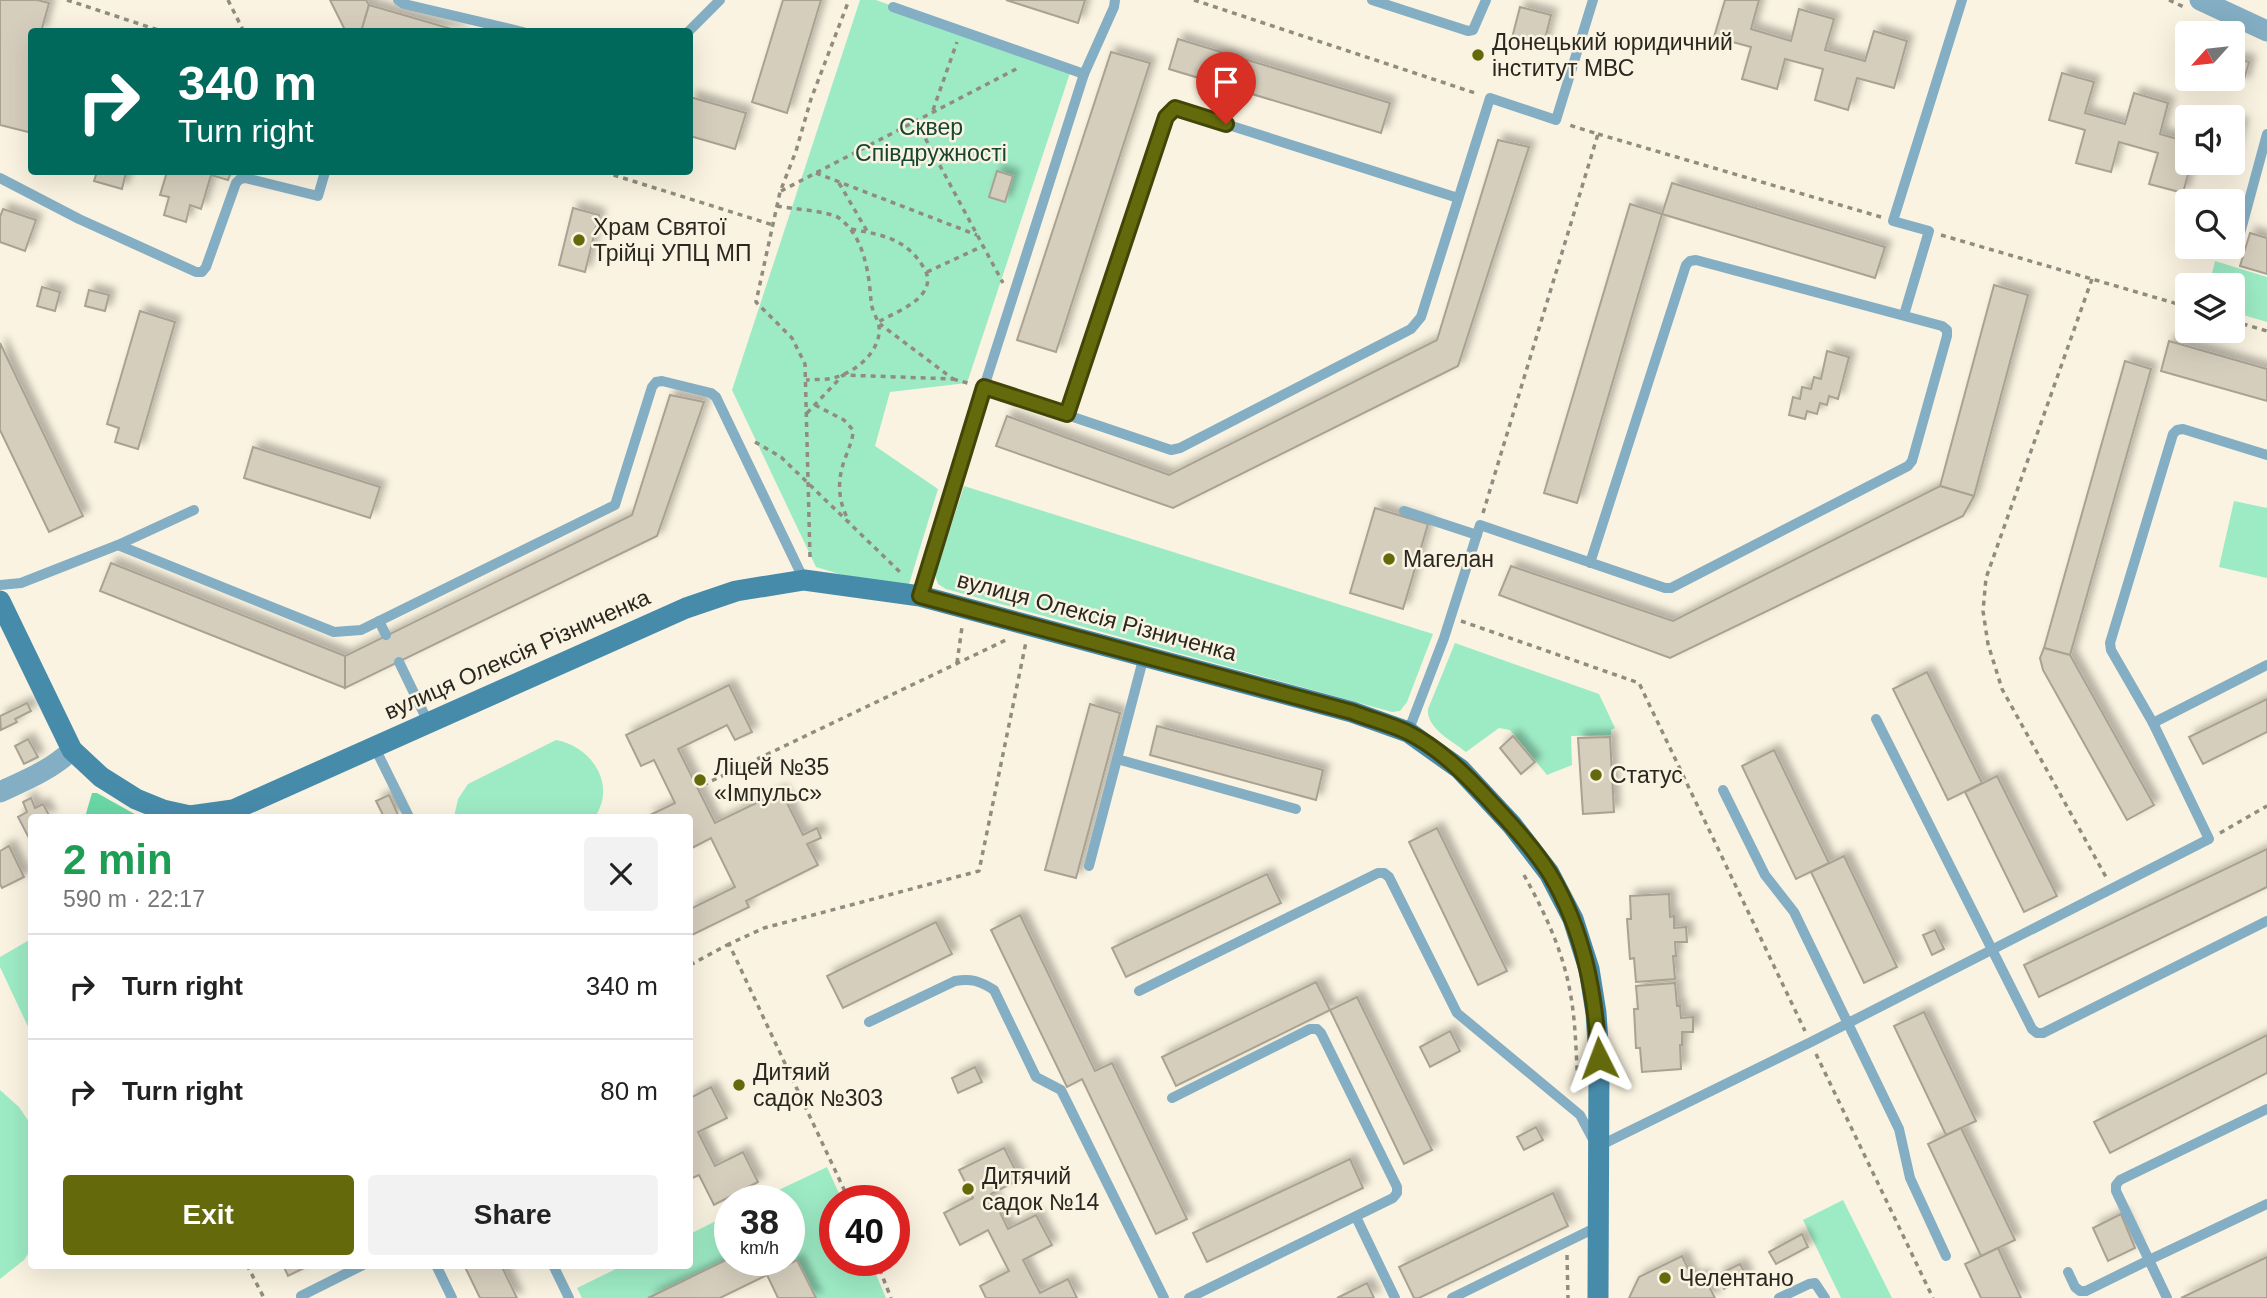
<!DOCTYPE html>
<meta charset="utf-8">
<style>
:root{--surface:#fff;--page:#f2f2f2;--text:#222;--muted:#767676;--line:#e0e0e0;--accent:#646a0b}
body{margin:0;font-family:Helvetica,sans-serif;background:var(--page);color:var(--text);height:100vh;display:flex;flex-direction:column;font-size:26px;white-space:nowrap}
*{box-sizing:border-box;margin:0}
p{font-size:23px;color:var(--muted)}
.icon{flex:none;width:38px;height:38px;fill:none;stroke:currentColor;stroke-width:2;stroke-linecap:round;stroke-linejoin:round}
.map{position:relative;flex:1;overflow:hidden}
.details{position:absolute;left:28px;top:814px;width:665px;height:455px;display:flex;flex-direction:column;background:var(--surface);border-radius:7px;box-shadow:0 7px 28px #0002}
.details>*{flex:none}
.guide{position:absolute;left:28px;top:28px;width:665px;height:147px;border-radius:7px;box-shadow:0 7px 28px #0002;background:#00695c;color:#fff;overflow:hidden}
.needle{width:46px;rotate:243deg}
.fabs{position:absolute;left:2175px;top:21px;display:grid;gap:14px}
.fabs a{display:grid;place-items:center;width:70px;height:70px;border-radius:7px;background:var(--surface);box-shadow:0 7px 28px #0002;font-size:35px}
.speed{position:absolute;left:714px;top:1185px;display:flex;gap:14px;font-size:35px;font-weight:700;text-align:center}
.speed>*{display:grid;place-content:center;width:91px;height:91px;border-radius:50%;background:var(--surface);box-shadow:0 7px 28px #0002;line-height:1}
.speed small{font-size:18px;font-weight:400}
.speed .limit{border:10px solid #d22;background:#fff;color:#111}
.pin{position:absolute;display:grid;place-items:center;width:60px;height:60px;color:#fff;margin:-72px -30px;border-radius:50% 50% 50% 0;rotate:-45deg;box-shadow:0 0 7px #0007}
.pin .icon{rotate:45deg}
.me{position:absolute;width:77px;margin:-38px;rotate:357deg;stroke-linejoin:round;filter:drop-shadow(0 0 5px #0008)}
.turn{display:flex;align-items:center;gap:24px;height:147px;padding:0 35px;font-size:32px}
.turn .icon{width:91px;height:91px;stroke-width:2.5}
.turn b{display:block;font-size:49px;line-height:60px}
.round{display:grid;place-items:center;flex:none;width:74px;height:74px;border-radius:7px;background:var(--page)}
.headline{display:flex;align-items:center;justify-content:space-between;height:119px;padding:0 35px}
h1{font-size:42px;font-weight:700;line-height:52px;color:#1e9e55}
.cta{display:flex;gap:14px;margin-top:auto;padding:14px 35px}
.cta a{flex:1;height:80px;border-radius:7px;background:var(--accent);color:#fff;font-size:28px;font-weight:700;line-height:80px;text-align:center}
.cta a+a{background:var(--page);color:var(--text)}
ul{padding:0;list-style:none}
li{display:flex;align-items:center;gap:21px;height:105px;padding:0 35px;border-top:2px solid var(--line)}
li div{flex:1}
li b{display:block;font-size:26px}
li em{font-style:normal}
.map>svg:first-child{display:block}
.green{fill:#9debc5}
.forest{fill:#6ad7a6}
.building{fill:#d6cebd;stroke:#a9a292;stroke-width:2;filter:url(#shadow)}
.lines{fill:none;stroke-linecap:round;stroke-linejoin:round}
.path{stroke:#918c80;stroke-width:3.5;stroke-dasharray:5 5;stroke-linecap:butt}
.lane{stroke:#83aec3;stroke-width:10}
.street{stroke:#83aec3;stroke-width:21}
.secondary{stroke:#478bab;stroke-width:21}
.route-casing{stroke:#414507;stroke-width:18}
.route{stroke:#646a0b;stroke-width:12}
.poi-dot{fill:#646a0b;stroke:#faf3e1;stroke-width:2.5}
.labels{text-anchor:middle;stroke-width:5;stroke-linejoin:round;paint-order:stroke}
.poi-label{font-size:23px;fill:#2a2720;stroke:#faf3e1;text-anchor:start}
.park-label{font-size:23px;fill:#164531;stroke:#faf3e1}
.street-label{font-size:23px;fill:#2a2720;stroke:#faf3e1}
</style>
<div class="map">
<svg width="2267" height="1298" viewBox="0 0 2267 1298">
<defs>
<filter id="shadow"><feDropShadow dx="6" dy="-6" stdDeviation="3.5" flood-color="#0004"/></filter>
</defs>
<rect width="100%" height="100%" fill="#faf3e1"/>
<g class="green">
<path d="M860,0h16l195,70 -104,313 -77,9 -15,54 63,43 -32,105 -90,-27 -84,-177z"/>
<path d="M2215,261l52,16v45l-34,-10v-27h-24z"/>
<path d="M964,486l469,148 -26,68 -7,9 -8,1 -446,-123 -8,-5 -3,-9z"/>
<path d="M2234,501l33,7v70l-48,-11z"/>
<path d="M1455,643l144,51 16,34 -4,2v5l-40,1 1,29 -25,10 -37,-45 -11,-2 -33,24c-14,-11 -40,-24 -38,-43z"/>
<path d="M556,740c35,6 61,44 39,77h-141l4,-18 10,-15z"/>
<path d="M31,939v94l-31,-66v-10z"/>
<path d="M0,1090l19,17 12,18v124l-7,11 -24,19z"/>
<path d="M827,1167l15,33h-7v60h35l16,38h-70l-19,-38 -30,15 -7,-15h29v-60h-31z"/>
<path d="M1843,1200l49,98h-51l-38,-78z"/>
<path d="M730,1214v44l-82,40h-66l-5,-10 47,-23h66v-31z"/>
</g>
<path class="forest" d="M92,793h5l43,24h-55z"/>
<g class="building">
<path d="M0,0h37l12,3 -8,29h-9v38l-3,9 3,1v53l-32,-8z"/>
<path d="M330,0h36l3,5 -8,27 -16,-2z"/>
<path d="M783,0h38l-34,113 -35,-11z"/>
<path d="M1006,0h79l-7,23z"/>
<path d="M1725,0h34l-8,29 40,12 8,-32 35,10 -9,31 40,11 9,-30 33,10 -13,47 -37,-10 -9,32 -33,-10 8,-31 -38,-10 -8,30 -35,-10 9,-32 -37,-10z"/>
<path d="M369,5l93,27h-101z"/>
<path d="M1520,7l31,8 -8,32 -31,-9z"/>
<path d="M1178,39l212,64 -9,30 -212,-64z"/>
<path d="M1111,52l39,11 -94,289 -39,-12z"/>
<path d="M2237,59l12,3 -6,21 -12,-4z"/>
<path d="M2062,73l32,9 -9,31 40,11 9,-31 34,10 -8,31 28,8v21h3l-8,30 -34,-9 9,-31 -39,-11 -8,30 -35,-9 9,-33 -36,-10z"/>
<path d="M690,97l56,16 -11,36 -45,-13z"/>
<path d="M2233,122l9,2 -9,32z"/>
<path d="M1498,140l31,7 -71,219 -285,142 -177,-62 11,-30 162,59 268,-135z"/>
<path d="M2197,163h34l-2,9z"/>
<path d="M997,171l16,5 -8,26 -16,-5z"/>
<path d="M97,172h29l-4,17 -28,-8z"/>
<path d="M167,172h64l-3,8 -17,-5 -10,34 -11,-4 -4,17 -22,-7 5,-18 -9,-2z"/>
<path d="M1672,183l213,64 -10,31 -213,-64z"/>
<path d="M1630,204l32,10 -85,289 -33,-10z"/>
<path d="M573,208l26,7 -14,57 -26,-7z"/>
<path d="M3,209l33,11 -11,31 -25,-9v-25z"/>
<path d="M2250,233l17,5v36l-27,-8z"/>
<path d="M1994,285l34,10 -54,201 -34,-10z"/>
<path d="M42,287l18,5 -5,19 -18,-5z"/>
<path d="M89,290l20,5 -4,16 -20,-5z"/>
<path d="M140,311l35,11 -37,127 -23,-7 4,-14 -12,-4z"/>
<path d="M2169,341l98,28v32l-106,-30z"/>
<path d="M0,343l83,173 -34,16 -49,-102z"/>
<path d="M1827,351l22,6 -11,42 -9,-3 -2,9 -7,-2 -3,11 -10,-3 -2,8 -16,-4 4,-18 7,2 2,-12 9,2 3,-12 7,2z"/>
<path d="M2125,361l26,8 -81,286 -26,-7z"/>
<path d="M670,395l34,7 -47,134 -312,152v-32l287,-141z"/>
<path d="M253,447l127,40 -10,31 -126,-40z"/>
<path d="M1940,486l34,10 -11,20 -293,142 -171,-63 12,-29 162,55z"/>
<path d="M1375,508l53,16 -25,85 -53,-16z"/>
<path d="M111,563l234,93v32l-245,-97z"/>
<path d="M2044,648l26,7 84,150 -27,15 -84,-150 -3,-12z"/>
<path d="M1927,672l55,111 -34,17 -55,-111z"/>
<path d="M729,685l23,47 -17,8 -8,-15 -49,24 37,74 66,-32 22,44 14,-7 4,10 -14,6 11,21 -72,36 3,6 -59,29v-27l45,-22 -24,-49 -21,11v-32h-44l29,-14 -21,-43 -13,6 -15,-31z"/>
<path d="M2267,699v33l-64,32 -14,-27z"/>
<path d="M27,703l4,8 -16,8 2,3 -16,8 -1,-14z"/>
<path d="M1090,704l30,9 -44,165 -31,-8z"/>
<path d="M1157,726l166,44 -7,30 -166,-45z"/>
<path d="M1513,736l22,26 -14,12 -21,-26z"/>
<path d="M1610,737l4,75 -31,2 -5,-76z"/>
<path d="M28,739l10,18 -14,7 -9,-18z"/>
<path d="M1774,750l55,113 -33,16 -54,-113z"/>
<path d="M1997,776l60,120 -33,16 -59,-120z"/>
<path d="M389,795l10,22h-15l-8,-16z"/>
<path d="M31,798l4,10 8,-4 7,13h-18v22l-2,1 -12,-23 9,-5 -4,-10z"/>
<path d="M1437,828l70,143 -29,14 -69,-143z"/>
<path d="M9,846l15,31 -22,11 -2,-4v-33z"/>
<path d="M2267,849v38l-228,110 -15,-32z"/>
<path d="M1844,856l53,111 -33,16 -53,-111z"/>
<path d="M1267,874l14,29 -155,74 -14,-29z"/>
<path d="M1669,894l1,23 4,-1v12l12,-1 1,15h-12l1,14h-3l2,23 -39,3 -2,-24 -4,1 -3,-40h4l-1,-23z"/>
<path d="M1020,915l75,156 17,-8 75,156 -31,15 -74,-155 -15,8 -76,-157z"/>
<path d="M936,922l16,32 -109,54 -16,-32z"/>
<path d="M1935,930l9,19 -12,6 -9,-20z"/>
<path d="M1316,982l14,28 -154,76 -14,-29z"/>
<path d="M1675,983l2,23h3l1,12 12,-1v15h-11v13h-2l1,24 -39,3 -2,-24h-4l-2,-39h4l-2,-23z"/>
<path d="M1357,997l75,153 -28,14 -74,-154z"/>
<path d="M1924,1012l52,109 -30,14 -52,-109z"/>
<path d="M1450,1031l10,20 -30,16 -10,-20z"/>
<path d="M2267,1035v38l-157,80 -16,-31z"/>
<path d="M975,1067l7,15 -24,11 -6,-15z"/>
<path d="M711,1087l16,31 -29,14 17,34 28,-14 15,30 -44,23 -15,-30 -9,4v-81z"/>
<path d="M1536,1127l7,13 -19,10 -7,-13z"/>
<path d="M1961,1128l54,112 -34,16 -53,-112z"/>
<path d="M1004,1148l16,31 -29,15 17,35 28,-14 16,30 -29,15 17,33 28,-14 9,19h-91l-6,-12 29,-15 -21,-41 -28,15 -16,-32 29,-15 -14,-28z"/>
<path d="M1350,1159l13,29 -156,74 -14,-29z"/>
<path d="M1553,1193l15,33 -149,72h-5l-15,-31z"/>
<path d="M2121,1214l14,34 -27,13 -15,-33z"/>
<path d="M1802,1234l6,13 -32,17 -7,-12z"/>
<path d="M1998,1248l23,50h-40l-16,-34z"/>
<path d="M1682,1256l11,23 10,-4 12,23h-86l10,-21z"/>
<path d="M2267,1257v41h-86z"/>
<path d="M730,1258v2h30l7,15 -47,23h-72z"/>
<path d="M797,1260l19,38h-38l-11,-23z"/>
<path d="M1740,1264l7,13 -23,12 -7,-14z"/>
<path d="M283,1265h27l-22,11z"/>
<path d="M464,1265h37l16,33h-37z"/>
<path d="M1367,1283l7,15h-37z"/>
</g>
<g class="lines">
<g class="path">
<path d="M67,0l97,32"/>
<path d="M228,0l16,32"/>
<path d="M1194,0l284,94"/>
<path d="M2169,0l15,7"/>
<path d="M933,110l24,-68"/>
<path d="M916,121l87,162"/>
<path d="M1598,134l283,83"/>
<path d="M604,172l169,53"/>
<path d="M816,173l161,62"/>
<path d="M839,183l28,48"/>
<path d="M781,191l239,-124"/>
<path d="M777,206c15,3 52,5 62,12 25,18 30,55 32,83 0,8 6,16 8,25 3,25 -24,47 -46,52 -8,2 -18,1 -27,2"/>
<path d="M851,229c31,6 55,9 73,39 5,8 5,17 -1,25 -9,13 -31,21 -45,29"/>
<path d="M1941,235l247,72"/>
<path d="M927,272l56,-26"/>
<path d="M2092,279l-106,299 -3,33 5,33 14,45 104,188"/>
<path d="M2233,321l34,10"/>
<path d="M953,379l18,5"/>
<path d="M815,405l29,15 9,10c0,10 -4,17 -7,26 -9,22 -9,44 3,65"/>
<path d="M807,413l36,-38 110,4 -73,-55"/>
<path d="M755,442l26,15 121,117"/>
<path d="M1483,513l115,-379 -29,-9"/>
<path d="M810,557l-5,-193 -13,-26 -36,-36 24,-110 16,-41 15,-52 38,-99"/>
<path d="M1461,621l178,62 166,348"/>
<path d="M957,663l5,-36"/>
<path d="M703,785l305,-146"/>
<path d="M2220,833l47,-27"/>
<path d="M1524,875c21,38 40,78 47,122 5,29 5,59 7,88"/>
<path d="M690,965l39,-21"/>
<path d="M1816,1054l117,244"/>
<path d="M849,1200l-120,-256 35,-16 215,-57 47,-229"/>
<path d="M1567,1255l1,43"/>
<path d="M876,1260l15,38"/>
<path d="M247,1265l17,33"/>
</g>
<g class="lane">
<path d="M398,0l6,4 119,28"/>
<path d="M1372,0l96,31 5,-1 13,-30"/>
<path d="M893,7l191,67 30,-67 1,-7"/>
<path d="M688,32l32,-32"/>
<path d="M0,178l79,41 117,53h6l4,-5 30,-84 4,-4 5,-1 73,18 7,-24"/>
<path d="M2235,252l32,-118"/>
<path d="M1904,315l25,-84 -36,-10 69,-221"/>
<path d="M984,387l100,-313"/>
<path d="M1067,414l98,-297 10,-9 283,90"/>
<path d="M1404,511l73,24"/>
<path d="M118,545l216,87 27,-2 254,-125 37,-118 4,-5 6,-1 49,12 5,4 88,183"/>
<path d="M0,585l21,-2 97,-38 76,-35"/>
<path d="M920,596l64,-209 187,63 9,-2 231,-119 10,-12 69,-219 66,22 37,-120"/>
<path d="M379,621l7,14"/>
<path d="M399,662l29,60"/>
<path d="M1876,719l156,310 5,4h6l224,-112"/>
<path d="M2153,723l114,-58"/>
<path d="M1408,732l36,-94 36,-113 185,63h6l237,-122 4,-5 35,-125v-6l-5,-4 -246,-66 -6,1 -4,4 -96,298"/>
<path d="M374,746l35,71"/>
<path d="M1117,759l179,50"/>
<path d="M1723,790l42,85 29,37 105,217 11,49 36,78"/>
<path d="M1089,866l55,-210"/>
<path d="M1139,991l239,-118h6l5,4 68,136 123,102 17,32 214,-105 398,-203 -56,-116 -42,-73 -1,-7 63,-209 4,-4 6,-1 84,26"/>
<path d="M869,1022l86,-41c16,-3 25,0 39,9l42,87 25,13 103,208"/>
<path d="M1172,1098l138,-69h7l4,4 76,154v6l-4,5 -204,100"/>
<path d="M1356,1217l39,81"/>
<path d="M436,1265l16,33"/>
<path d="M553,1265l16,33"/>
<path d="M2068,1272l7,15 5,4h6l63,-31 -33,-69v-6l4,-5 147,-71"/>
<path d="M301,1296l62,-31"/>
<path d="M1452,1298l145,-71"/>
<path d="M1779,1298l30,-14 6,-1 10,15"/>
<path d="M2167,1298l-18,-38 118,-56"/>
</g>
<g class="street">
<path d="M2200,0l67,31"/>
<path d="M0,792c26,-12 51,-22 72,-42"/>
</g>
<path class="secondary" d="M0,601l72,149 29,27 35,22 27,11 27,6 43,-6 453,-202 50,-17 68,-11 116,16 432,116 56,20 52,37 52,56 37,48 24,46 16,50 7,44 3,45 -1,240"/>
</g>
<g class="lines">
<defs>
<path id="route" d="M1226,124l-51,-16 -9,9 -99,297 -83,-27 -64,209 432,116c18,7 38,12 55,20 32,16 58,42 82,68 21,23 44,47 61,74 34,57 45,119 49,184"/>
</defs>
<use href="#route" class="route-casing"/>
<use href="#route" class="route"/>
</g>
<g class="poi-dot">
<circle cx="1478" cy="55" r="7"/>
<circle cx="579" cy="240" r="7"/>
<circle cx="1389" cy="559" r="7"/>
<circle cx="1596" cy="775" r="7"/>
<circle cx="700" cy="780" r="7"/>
<circle cx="739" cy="1085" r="7"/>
<circle cx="968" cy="1189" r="7"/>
<circle cx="1665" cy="1278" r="7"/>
</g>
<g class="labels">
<g class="poi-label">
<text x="1492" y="50">Донецький юридичний<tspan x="1492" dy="26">інститут МВС</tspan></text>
<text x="593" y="235">Храм Святої<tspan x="593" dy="26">Трійці УПЦ МП</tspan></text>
<text x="1403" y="567">Магелан</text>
<text x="714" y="775">Ліцей №35<tspan x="714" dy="26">«Імпульс»</tspan></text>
<text x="1610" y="783">Статус</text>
<text x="753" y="1080">Дитяий<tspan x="753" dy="26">садок №303</tspan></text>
<text x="982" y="1184">Дитячий<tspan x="982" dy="26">садок №14</tspan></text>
<text x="1679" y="1286">Челентано</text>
</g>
<g class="park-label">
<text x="931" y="135">Сквер<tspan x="931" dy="26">Співдружності</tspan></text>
</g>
<g class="street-label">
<text transform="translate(1097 616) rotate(15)" y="8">вулиця Олексія Різниченка</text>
<text transform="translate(517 654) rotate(-24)" y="8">вулиця Олексія Різниченка</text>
</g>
</g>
</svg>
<div class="fabs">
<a><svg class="needle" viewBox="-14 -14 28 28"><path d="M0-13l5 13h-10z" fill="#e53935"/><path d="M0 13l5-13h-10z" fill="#767676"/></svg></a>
<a><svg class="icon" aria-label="sound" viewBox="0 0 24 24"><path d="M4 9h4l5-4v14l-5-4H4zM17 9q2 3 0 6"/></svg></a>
<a><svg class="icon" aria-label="search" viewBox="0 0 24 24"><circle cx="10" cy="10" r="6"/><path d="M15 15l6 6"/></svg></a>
<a><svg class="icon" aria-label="layers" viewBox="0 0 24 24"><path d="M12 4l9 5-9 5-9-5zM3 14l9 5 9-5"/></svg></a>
</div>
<div class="speed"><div>38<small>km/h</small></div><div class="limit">40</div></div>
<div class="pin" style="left:1226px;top:124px;background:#d93025"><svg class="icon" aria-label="arrive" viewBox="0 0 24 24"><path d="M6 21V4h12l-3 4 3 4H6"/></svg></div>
<svg class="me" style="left:1599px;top:1058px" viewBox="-20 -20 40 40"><path d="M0-17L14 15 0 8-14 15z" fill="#646a0b" stroke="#fff" stroke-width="4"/></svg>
<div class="guide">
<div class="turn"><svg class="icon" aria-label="right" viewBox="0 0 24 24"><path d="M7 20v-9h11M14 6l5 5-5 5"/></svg><div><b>340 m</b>Turn right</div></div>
</div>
<section class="details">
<div class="headline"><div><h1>2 min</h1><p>590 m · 22:17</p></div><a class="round"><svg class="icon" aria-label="close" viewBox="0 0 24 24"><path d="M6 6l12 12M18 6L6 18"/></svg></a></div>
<ul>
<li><svg class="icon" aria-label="right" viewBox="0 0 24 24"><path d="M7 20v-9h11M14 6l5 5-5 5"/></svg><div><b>Turn right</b></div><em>340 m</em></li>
<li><svg class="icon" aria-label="right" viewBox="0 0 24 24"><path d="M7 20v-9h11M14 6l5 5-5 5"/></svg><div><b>Turn right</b></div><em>80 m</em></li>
</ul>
<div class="cta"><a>Exit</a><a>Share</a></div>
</section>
</div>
